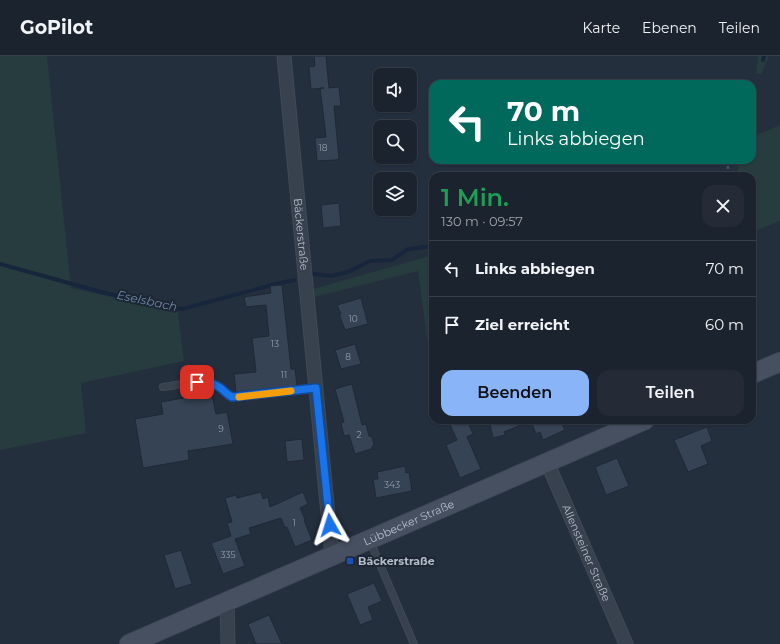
<!DOCTYPE html>
<html lang="de">
<meta charset="utf-8">
<style>
:root{--surface:#1b232e;--page:#242b36;--text:#f1f3f6;--muted:#a0a4aa;--line:#39404a;--accent:#8ab4f8}
body{margin:0;font-family:Montserrat,sans-serif;background:var(--page);color:var(--text);height:100vh;display:flex;flex-direction:column;font-size:15px;white-space:nowrap}
*{box-sizing:border-box;margin:0}
p{font-size:13px;color:var(--muted)}
.icon{flex:none;width:22px;height:22px;fill:none;stroke:currentColor;stroke-width:2;stroke-linecap:round;stroke-linejoin:round}
.map{position:relative;flex:1;overflow:hidden}
.sheet{position:absolute;left:429px;top:116px;width:327px;height:252px;display:flex;flex-direction:column;background:var(--surface);border-radius:12px;box-shadow:0 1px 3px #0004,0 0 0 1px var(--line)}
.sheet>*{flex:none}
.banner{position:absolute;left:429px;top:24px;width:327px;height:84px;border-radius:12px;box-shadow:0 1px 3px #0004,0 0 0 1px var(--line);background:#00695c;color:#fff;overflow:hidden}
.controls{position:absolute;left:373px;top:12px;display:grid;gap:8px}
.controls a{display:grid;place-items:center;width:44px;height:44px;border-radius:8px;background:var(--surface);box-shadow:0 1px 3px #0004,0 0 0 1px var(--line);font-size:20px}
.pin{position:absolute;display:grid;place-items:center;width:34px;height:34px;color:#fff;margin:-17px;border-radius:8px;box-shadow:0 2px 6px #0006}
.me{position:absolute;width:44px;margin:-22px;rotate:354deg;stroke-linejoin:round;filter:drop-shadow(0 0 3px #0008)}
.turn{display:flex;align-items:center;gap:14px;height:84px;padding:0 12px;font-size:18px}
.turn .icon{width:52px;height:52px;stroke-width:2.5}
.turn b{display:block;font-size:28px;line-height:34px}
.round{display:grid;place-items:center;flex:none;width:42px;height:42px;border-radius:12px;background:var(--page)}
.head{display:flex;align-items:center;justify-content:space-between;height:68px;padding:0 12px}
h1{font-size:24px;font-weight:600;line-height:30px;color:#1e9e55}
.primary-button{display:flex;gap:8px;margin-top:auto;padding:8px 12px}
.primary-button a{flex:1;height:46px;border-radius:12px;background:var(--accent);color:#111;font-size:16px;font-weight:600;line-height:46px;text-align:center}
.primary-button a+a{background:var(--page);color:var(--text)}
ul{padding:0;list-style:none}
li{display:flex;align-items:center;gap:12px;height:56px;padding:0 12px;border-top:1px solid var(--line)}
li div{flex:1}
li b{display:block;font-size:15px}
li em{font-style:normal}
header{display:flex;align-items:center;gap:24px;box-sizing:border-box;height:56px;padding:0 20px;background:var(--surface);border-bottom:1px solid var(--line)}
header strong{font-size:19px}
nav{display:flex;gap:22px;margin-inline-start:auto;font-size:14px}
.map>svg:first-child{display:block}
.green{fill:#263c3f}
.lines{fill:none;stroke-linecap:round;stroke-linejoin:round}
.stream{stroke:#17263c;stroke-width:4}
.building{fill:#364354;stroke:#1f2835}
.service-casing{stroke:#414a57;stroke-width:8}
.minor-casing{stroke:#414a57;stroke-width:15}
.secondary-casing{stroke:#414a57;stroke-width:20}
.path{stroke:#3f5557;stroke-width:2.5;stroke-dasharray:3 3;stroke-linecap:butt}
.service{stroke:#38414e;stroke-width:6}
.minor{stroke:#38414e;stroke-width:13}
.secondary{stroke:#465061;stroke-width:18}
.route-casing{stroke:#114b97;stroke-width:10}
.route{stroke:#1a73e8;stroke-width:7}
.slow{stroke:#f59e0b;stroke-width:7}
.transit-dot{fill:#1a4fb4;stroke:#1d2633;stroke-width:1.5}
.labels{text-anchor:middle;stroke-width:4;stroke-linejoin:round;paint-order:stroke}
.number-label{font-size:9px;fill:#929caa}
.street-label{font-size:11px;fill:#b4bcc9;stroke:#1d2633}
.poi-label{font-size:11px;font-weight:bold;fill:#b4bcc9;stroke:#1d2633;text-anchor:start}
.water-label{font-size:12px;font-style:italic;fill:#6d86a8;stroke:#1d2633}
</style>
<header>
<strong>GoPilot</strong>
<nav><a>Karte</a><a>Ebenen</a><a>Teilen</a></nav>
</header>
<div class="map">
<svg width="780" height="588" viewBox="0 0 780 588">
<rect width="100%" height="100%" fill="#242f3e"/>
<g class="green">
<path d="M0,0h47l24,232 107,24 6,49 -103,22 5,50 -86,17z"/>
<path d="M758,0h11l-8,18h-5z"/>
<path d="M780,69v96l-28,11v-56h-14v-16h14v-23z"/>
<path d="M433,199v126l-15,-110 -104,26 -1,-8z"/>
</g>
<g class="lines">
<g class="stream">
<path d="M763,4l1,-4"/>
<path d="M0,208l94,26 62,15 26,4 90,-24 22,-5"/>
<path d="M314,218l17,2 17,-4 22,-11 22,-1 16,-11 25,-3"/>
</g>
</g>
<g class="building">
<path d="M314,0h12l3,32 10,-1 2,19h-7l5,53 -4,1 -18,1 -2,-23 11,-1 -6,-49h4l-13,1 -2,-22 6,-1z"/>
<path d="M339,147l2,23 -18,2 -2,-23z"/>
<path d="M282,229l9,84h4l2,17 -61,6 -2,-18 22,-2 -4,-34 17,-2 -3,-31 -20,2 -2,-10 27,-4 -1,-7z"/>
<path d="M361,242l7,26 -23,6 -6,-16h2l-4,-9z"/>
<path d="M355,288l6,20 -20,5 -6,-19z"/>
<path d="M352,328l10,41 4,-1 3,12 3,1 2,7 -3,5 -16,5 -6,-19 -5,1 -3,-13 3,-1 -9,-33z"/>
<path d="M211,334l5,24 11,-2 6,32 -45,7 1,9 -46,8 -8,-49 28,-5 -2,-12 39,-7 -1,-2z"/>
<path d="M448,364h19l6,14 -6,3 14,32 -21,9 -14,-33 11,-5z"/>
<path d="M489,364h71l5,10 -22,10 -3,-8 -4,2 -5,-13 -27,11 1,3 -12,3z"/>
<path d="M707,371l5,14 -11,5 7,18 -20,8 -14,-32z"/>
<path d="M302,383l2,21 -17,2 -2,-21z"/>
<path d="M617,402l12,28 -23,9 -11,-28z"/>
<path d="M405,410l1,7 3,-1 3,19 -36,7 -3,-19h5l-1,-7z"/>
<path d="M261,436l2,7 5,-2 2,10 33,-15 5,12 -8,4 5,11 -1,1 8,20 -17,7 -8,-20 -2,1 -4,-10 -32,10 2,6 -16,5 10,27 -22,8 -12,-31 20,-7 -4,-13 5,-1 -7,-24 11,-3 1,3z"/>
<path d="M181,494l11,34 -17,5 -11,-34z"/>
<path d="M374,527l8,18 -14,6 5,13 -13,5 -13,-31z"/>
<path d="M269,559l13,29h-26l-8,-20z"/>
</g>
<g class="lines">
<defs>
<g id="service">
<path d="M163,331c17,-2 38,-9 54,-1 5,3 9,8 15,11l84,-9"/>
<path d="M370,485l44,103"/>
</g>
<g id="minor">
<path id="s1" d="M284,0l48,500"/>
<path id="s2" d="M547,406l79,182"/>
<path d="M227,545l1,43"/>
</g>
<g id="secondary">
<path d="M752,318l28,-12"/>
<path id="s3" d="M129,588l516,-224"/>
</g>
</defs>
<use href="#service" class="service-casing"/>
<use href="#minor" class="minor-casing"/>
<use href="#secondary" class="secondary-casing"/>
<path class="path" d="M727,104l2,16"/>
<use href="#service" class="service"/>
<use href="#minor" class="minor"/>
<use href="#secondary" class="secondary"/>
</g>
<g class="lines">
<defs>
<path id="route" d="M197,326c8,0 15,0 22,5 5,3 7,7 13,10l84,-9 14,137"/>
</defs>
<use href="#route" class="route-casing"/>
<use href="#route" class="route"/>
<path class="slow" d="M239,341l52,-6"/>
</g>
<rect class="transit-dot" x="346" y="501" width="8" height="8" rx="2"/>
<g class="labels">
<g class="number-label">
<text x="323" y="95">18</text>
<text x="353" y="266">10</text>
<text x="275" y="291">13</text>
<text x="348" y="304">8</text>
<text x="284" y="322">11</text>
<text x="221" y="376">9</text>
<text x="359" y="382">2</text>
<text x="392" y="432">343</text>
<text x="294" y="470">1</text>
<text x="228" y="502">335</text>
</g>
<g class="street-label">
<text dy="4" stroke="none"><textPath href="#s1" startOffset="179">Bäckerstraße</textPath></text>
<text dy="4" stroke="none"><textPath href="#s3" startOffset="305">Lübbecker Straße</textPath></text>
<text dy="4" stroke="none"><textPath href="#s2" startOffset="99">Allensteiner Straße</textPath></text>
</g>
<g class="poi-label">
<text x="358" y="509">Bäckerstraße</text>
</g>
<g class="water-label">
<text transform="translate(147 245) rotate(12)" y="4">Eselsbach</text>
</g>
</g>
</svg>
<div class="controls">
<a><svg class="icon" aria-label="sound" viewBox="0 0 24 24"><path d="M4 9h4l5-4v14l-5-4H4zM17 9q2 3 0 6"/></svg></a>
<a><svg class="icon" aria-label="search" viewBox="0 0 24 24"><circle cx="10" cy="10" r="6"/><path d="M15 15l6 6"/></svg></a>
<a><svg class="icon" aria-label="layers" viewBox="0 0 24 24"><path d="M12 4l9 5-9 5-9-5zM3 14l9 5 9-5"/></svg></a>
</div>
<div class="pin" style="left:197px;top:326px;background:#d93025"><svg class="icon" aria-label="arrive" viewBox="0 0 24 24"><path d="M6 21V4h12l-3 4 3 4H6"/></svg></div>
<svg class="me" style="left:330px;top:469px" viewBox="-20 -20 40 40"><path d="M0-17L14 15 0 8-14 15z" fill="#1a73e8" stroke="#fff" stroke-width="4"/></svg>
<div class="banner">
<div class="turn"><svg class="icon" aria-label="left" viewBox="0 0 24 24"><path d="M17 20v-9H6M10 6l-5 5 5 5"/></svg><div><b>70 m</b>Links abbiegen</div></div>
</div>
<section class="sheet">
<div class="head"><div><h1>1 Min.</h1><p>130 m · 09:57</p></div><a class="round"><svg class="icon" aria-label="close" viewBox="0 0 24 24"><path d="M6 6l12 12M18 6L6 18"/></svg></a></div>
<ul>
<li><svg class="icon" aria-label="left" viewBox="0 0 24 24"><path d="M17 20v-9H6M10 6l-5 5 5 5"/></svg><div><b>Links abbiegen</b></div><em>70 m</em></li>
<li><svg class="icon" aria-label="arrive" viewBox="0 0 24 24"><path d="M6 21V4h12l-3 4 3 4H6"/></svg><div><b>Ziel erreicht</b></div><em>60 m</em></li>
</ul>
<div class="primary-button"><a>Beenden</a><a>Teilen</a></div>
</section>
</div>
